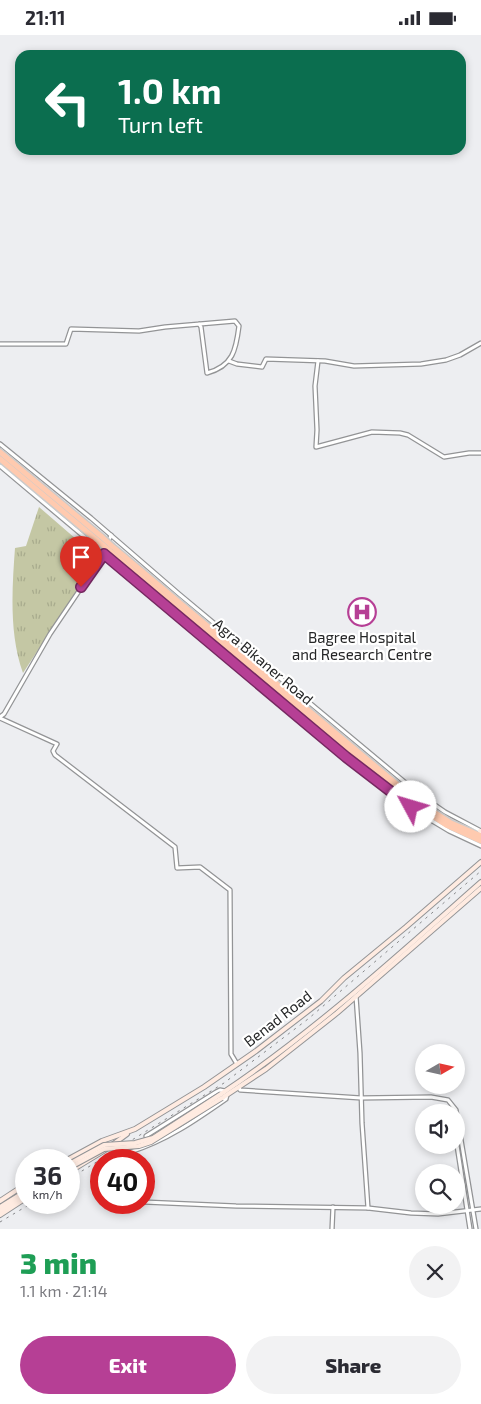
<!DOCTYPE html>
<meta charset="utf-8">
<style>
:root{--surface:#fff;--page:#f2f2f3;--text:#2b2b33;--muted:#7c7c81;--accent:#b63f95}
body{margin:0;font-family:"Exo 2",sans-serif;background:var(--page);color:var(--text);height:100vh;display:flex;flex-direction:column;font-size:19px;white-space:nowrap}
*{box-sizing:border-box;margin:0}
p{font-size:16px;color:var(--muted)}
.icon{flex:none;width:28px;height:28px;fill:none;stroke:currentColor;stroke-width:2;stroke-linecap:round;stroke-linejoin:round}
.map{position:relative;height:1194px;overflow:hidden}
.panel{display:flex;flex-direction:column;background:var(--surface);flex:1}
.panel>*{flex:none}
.banner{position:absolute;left:15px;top:15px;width:451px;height:105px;border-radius:15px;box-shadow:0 2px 8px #0003;background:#0b6e4f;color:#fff;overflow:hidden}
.needle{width:32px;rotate:81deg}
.controls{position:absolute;left:415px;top:1009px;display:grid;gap:10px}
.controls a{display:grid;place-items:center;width:50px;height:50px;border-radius:50%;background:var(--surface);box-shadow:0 2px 8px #0003;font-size:25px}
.speed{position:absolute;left:15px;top:1114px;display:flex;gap:10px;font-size:25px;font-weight:700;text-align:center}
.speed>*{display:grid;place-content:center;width:65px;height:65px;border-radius:50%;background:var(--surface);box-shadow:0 2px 8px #0003;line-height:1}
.speed small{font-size:12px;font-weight:400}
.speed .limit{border:8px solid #d22;background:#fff;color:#111}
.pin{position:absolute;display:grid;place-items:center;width:42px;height:42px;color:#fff;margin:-51px -21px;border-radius:50% 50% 50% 0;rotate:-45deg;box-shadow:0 0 5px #0007}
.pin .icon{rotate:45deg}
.me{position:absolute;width:55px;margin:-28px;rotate:309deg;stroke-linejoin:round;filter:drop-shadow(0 0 4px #0008)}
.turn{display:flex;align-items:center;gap:18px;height:105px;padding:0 20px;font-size:22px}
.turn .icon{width:65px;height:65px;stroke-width:2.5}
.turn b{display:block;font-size:35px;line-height:42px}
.round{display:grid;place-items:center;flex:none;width:52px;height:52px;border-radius:26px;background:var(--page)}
.summary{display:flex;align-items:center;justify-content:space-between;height:85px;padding:0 20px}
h1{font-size:30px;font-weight:800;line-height:38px;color:#1e9e55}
.cta{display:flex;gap:10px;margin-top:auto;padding:10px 20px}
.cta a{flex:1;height:58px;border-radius:30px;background:var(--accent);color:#fff;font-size:20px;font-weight:800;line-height:58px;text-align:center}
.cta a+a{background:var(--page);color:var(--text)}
.status{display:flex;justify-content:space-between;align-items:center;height:35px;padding:0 25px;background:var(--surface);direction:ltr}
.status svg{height:14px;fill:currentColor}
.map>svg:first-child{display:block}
.grass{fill:url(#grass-tufts)}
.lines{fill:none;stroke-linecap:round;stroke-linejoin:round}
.tertiary-casing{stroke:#939496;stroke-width:5.5}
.secondary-casing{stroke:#939496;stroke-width:6}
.trunk-casing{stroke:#cbcbcb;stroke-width:8}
.tertiary{stroke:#fff;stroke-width:3}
.secondary{stroke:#ffebe1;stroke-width:4}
.trunk{stroke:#ffcaaf;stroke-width:5}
.rail{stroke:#88898b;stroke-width:1;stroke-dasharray:2.5 5;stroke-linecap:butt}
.secondary-bridge-casing{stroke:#939496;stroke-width:6;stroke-linecap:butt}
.trunk-bridge-casing{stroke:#cbcbcb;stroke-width:8;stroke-linecap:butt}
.secondary-bridge{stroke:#ffebe1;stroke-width:4}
.trunk-bridge{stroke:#ffcaaf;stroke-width:5}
.route-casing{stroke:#762961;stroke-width:12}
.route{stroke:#b63f95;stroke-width:9}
.labels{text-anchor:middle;stroke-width:4.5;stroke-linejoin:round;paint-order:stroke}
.poi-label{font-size:15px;fill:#252627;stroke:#fff}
.street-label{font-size:15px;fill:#252627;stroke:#fff}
</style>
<div class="status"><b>21:11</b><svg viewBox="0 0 49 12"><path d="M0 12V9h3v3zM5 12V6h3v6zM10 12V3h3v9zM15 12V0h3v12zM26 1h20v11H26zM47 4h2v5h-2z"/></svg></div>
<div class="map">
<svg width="481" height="1194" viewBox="0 0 481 1194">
<defs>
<pattern id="grass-tufts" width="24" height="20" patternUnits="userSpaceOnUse" patternTransform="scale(1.25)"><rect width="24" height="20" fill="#c4c7a4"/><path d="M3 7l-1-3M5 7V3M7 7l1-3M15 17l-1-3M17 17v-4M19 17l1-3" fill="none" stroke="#a8ab8d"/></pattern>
</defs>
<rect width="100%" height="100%" fill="#edeef1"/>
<path class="grass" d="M39,472l59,51 -75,115c-14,-39 -11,-84 -8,-125l11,-2z"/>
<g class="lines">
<defs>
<g id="tertiary">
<path d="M0,309h66l5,-15 68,2 26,-4 70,-6 4,5c-3,24 -6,40 -32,47l-6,-46 -2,-3"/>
<path d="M229,326l8,3 25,3 4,-8 59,2 29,5 67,-2 25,-4 14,-5 21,-12"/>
<path d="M318,326l-3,25 2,44 -1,17 56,-15 28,1 8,2 36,22 25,-4h12"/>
<path d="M0,409l91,74 88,76 240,200 26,18 36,19"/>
<path d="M0,431l362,304 67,49 20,12 32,15"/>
<path d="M0,682l4,-3 46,-80 54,-80 7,-19"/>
<path d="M0,683l57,26 -4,7 2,4 120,92 2,21 23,-1 30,23 1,164 6,10"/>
<path d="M356,961l4,57 2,70 6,85"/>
<path d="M239,1052l1,3 121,8 70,-1 17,3 8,10 20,119"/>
<path d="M456,1104l14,90"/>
<path d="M147,1106l-1,-5 70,-44 4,-2 5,1"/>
<path d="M129,1125l1,-8c36,-11 66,-32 96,-53l1,-4"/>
<path d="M144,1167l92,4 132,2 43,5 27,1 43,-5"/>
<path d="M332,1194l1,-22"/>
</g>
<g id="secondary">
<path d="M480,796h1"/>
<path d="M221,1059c93,-62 176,-138 260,-212"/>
<path d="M222,1063l44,-29 71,-56 144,-125"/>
<path d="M112,1110l15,-11"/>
<path d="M67,1125l35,-19 33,-12 69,-42 52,-36 65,-50 23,-23 62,-51 75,-65"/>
<path d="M69,1137l36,-22"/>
<path d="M0,1166l26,-17"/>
<path d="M0,1172l26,-16"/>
<path d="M0,1176l26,-17"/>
<path d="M0,1180l26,-17"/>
</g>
<g id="trunk">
<path d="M0,417l102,85"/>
<path d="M0,424l98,82"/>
<path d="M113,512l304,254 34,22 30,13"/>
<path d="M111,517l303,252 32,21 35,16"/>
</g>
</defs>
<use href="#tertiary" class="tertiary-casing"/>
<use href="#secondary" class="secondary-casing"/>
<use href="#trunk" class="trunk-casing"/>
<use href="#tertiary" class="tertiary"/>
<use href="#secondary" class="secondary"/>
<use href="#trunk" class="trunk"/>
<g class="rail">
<path d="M69,1144l155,-96 84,-64 173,-148"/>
<path d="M0,1187l32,-19"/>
</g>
<defs>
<g id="secondary-bridge">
<path d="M69,1129l35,-19 31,-2 18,-5 68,-44"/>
<path d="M69,1133l35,-19 35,-3 12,-4 71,-44"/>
</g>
<g id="trunk-bridge">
<path d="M102,502l11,10"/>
<path d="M98,506l13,11"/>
</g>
</defs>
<use href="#secondary-bridge" class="secondary-bridge-casing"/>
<use href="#trunk-bridge" class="trunk-bridge-casing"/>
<use href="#secondary-bridge" class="secondary-bridge"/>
<use href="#trunk-bridge" class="trunk-bridge"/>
</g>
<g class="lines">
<defs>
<path id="route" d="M81,552l23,-33 242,203 65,50"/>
</defs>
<use href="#route" class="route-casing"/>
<use href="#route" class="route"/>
</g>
<defs>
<symbol id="hospital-ring" viewBox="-11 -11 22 22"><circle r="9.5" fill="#fff" stroke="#b63f95" stroke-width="1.5"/><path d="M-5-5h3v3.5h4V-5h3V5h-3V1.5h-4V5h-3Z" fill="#b63f95"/></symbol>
</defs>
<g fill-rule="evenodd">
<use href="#hospital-ring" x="346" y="561" width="32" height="32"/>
</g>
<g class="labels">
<g class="poi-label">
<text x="362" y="608">Bagree Hospital<tspan x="362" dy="17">and Research Centre</tspan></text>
</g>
<g class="street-label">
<text transform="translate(263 627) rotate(40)" y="5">Agra Bikaner Road</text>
<text transform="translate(278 984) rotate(-38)" y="5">Benad Road</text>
</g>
</g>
</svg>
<div class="controls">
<a><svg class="needle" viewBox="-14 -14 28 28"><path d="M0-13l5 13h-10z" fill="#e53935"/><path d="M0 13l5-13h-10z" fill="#7c7c81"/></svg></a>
<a><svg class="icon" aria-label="sound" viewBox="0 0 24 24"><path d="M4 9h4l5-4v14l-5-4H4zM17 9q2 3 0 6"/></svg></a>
<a><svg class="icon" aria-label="search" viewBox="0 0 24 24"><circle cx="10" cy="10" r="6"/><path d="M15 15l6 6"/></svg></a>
</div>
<div class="speed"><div>36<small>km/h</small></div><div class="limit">40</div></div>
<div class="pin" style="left:81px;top:552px;background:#d93025"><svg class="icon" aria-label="arrive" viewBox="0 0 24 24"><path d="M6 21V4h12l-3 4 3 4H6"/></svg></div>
<svg class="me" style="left:411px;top:772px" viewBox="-20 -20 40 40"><circle r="19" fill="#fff"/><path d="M0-13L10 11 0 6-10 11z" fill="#b63f95"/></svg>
<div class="banner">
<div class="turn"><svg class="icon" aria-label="left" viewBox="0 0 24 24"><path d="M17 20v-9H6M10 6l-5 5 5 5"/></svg><div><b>1.0 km</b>Turn left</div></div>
</div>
</div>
<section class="panel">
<div class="summary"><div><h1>3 min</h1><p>1.1 km · 21:14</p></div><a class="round"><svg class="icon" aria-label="close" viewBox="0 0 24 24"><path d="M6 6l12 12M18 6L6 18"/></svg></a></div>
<div class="cta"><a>Exit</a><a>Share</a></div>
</section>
